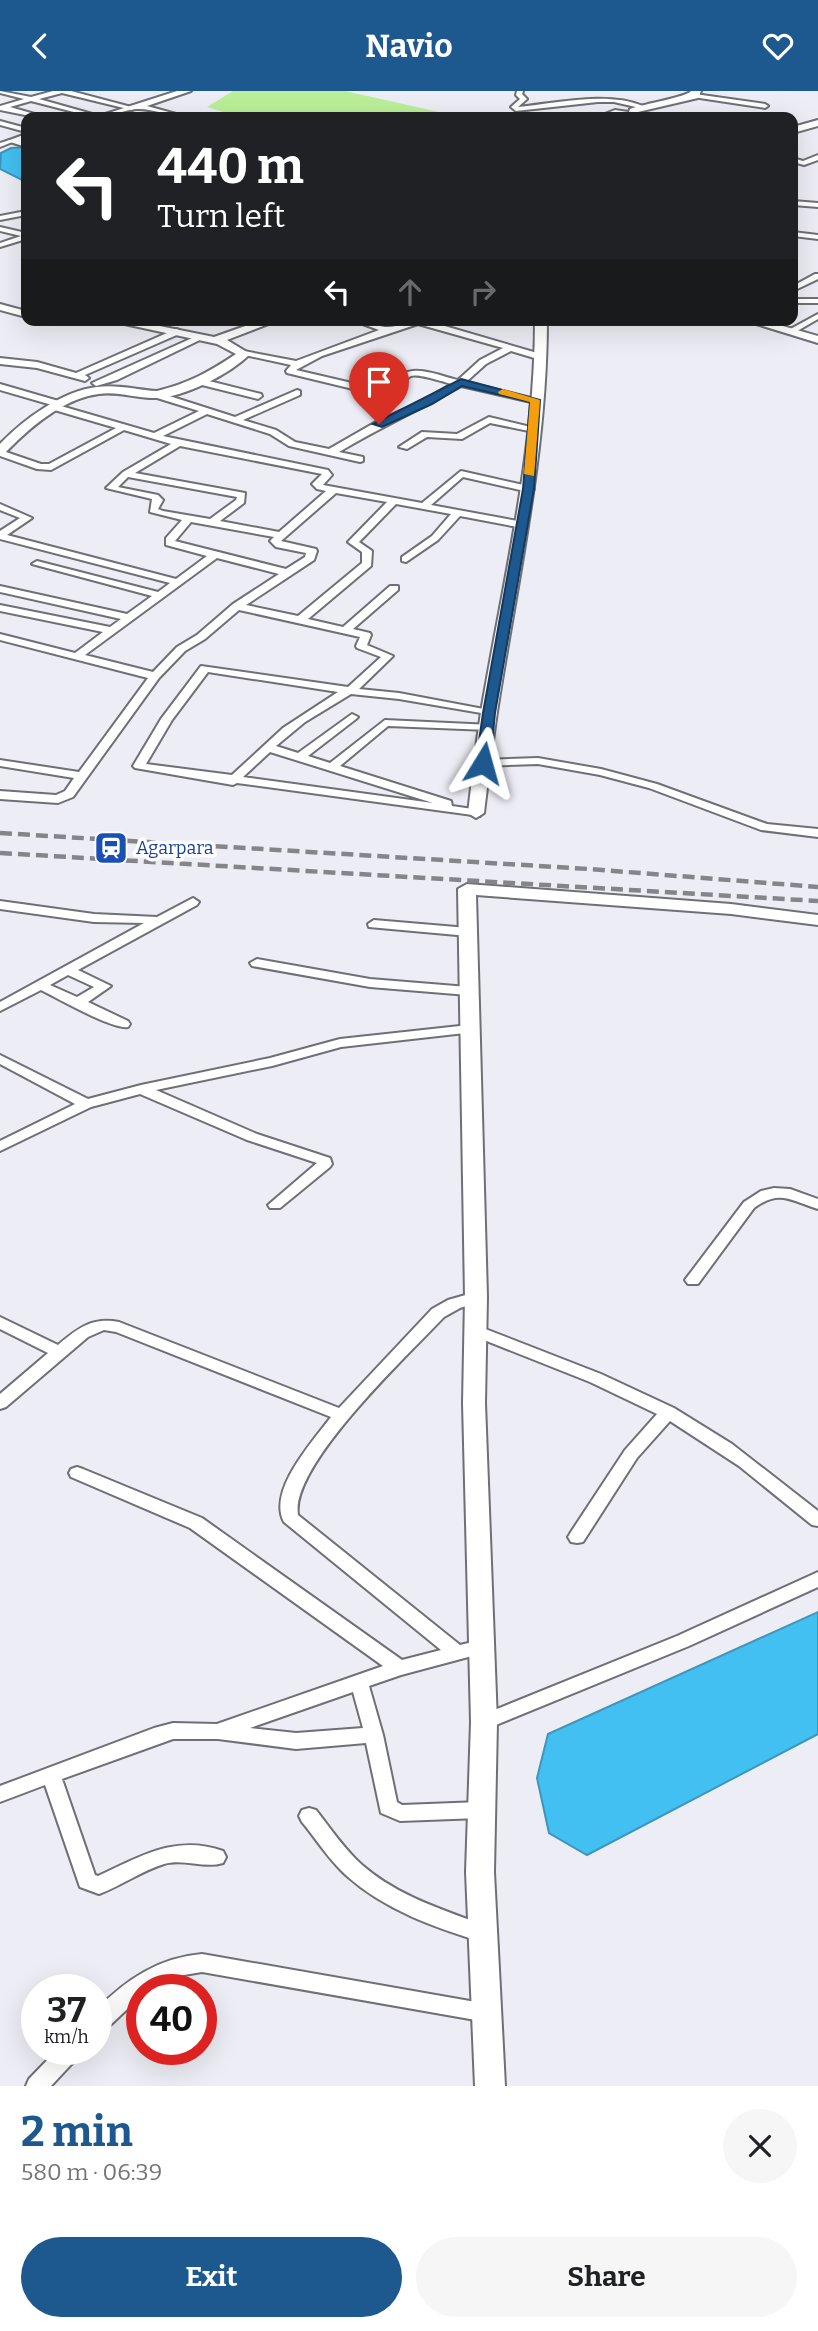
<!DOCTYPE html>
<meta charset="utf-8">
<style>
:root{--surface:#fff;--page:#f6f6f6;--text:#202124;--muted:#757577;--accent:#1d588f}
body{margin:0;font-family:Bitter,serif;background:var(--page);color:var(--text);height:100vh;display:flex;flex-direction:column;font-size:26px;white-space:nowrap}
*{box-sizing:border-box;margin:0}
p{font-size:23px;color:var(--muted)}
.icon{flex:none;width:38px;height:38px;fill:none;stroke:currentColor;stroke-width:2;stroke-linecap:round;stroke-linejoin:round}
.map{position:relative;height:1995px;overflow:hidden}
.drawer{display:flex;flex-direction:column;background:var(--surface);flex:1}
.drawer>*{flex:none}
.guide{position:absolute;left:21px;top:21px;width:777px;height:214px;border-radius:14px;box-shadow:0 7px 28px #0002;background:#202124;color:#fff;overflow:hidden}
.speed{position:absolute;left:21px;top:1883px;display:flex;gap:14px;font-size:35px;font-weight:700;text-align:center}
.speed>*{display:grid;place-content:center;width:91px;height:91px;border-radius:50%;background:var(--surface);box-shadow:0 7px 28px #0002;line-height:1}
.speed small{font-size:18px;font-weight:400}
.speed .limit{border:10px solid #d22;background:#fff;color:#111}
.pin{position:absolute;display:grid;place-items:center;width:60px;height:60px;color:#fff;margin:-72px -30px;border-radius:50% 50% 50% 0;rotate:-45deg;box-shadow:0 0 7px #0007}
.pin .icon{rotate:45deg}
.me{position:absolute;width:77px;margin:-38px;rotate:8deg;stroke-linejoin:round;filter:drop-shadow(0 0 5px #0008)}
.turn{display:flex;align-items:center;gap:24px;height:147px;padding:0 21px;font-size:32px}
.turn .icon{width:91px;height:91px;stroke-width:2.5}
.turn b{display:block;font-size:49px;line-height:60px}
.lanes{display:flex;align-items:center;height:66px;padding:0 21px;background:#0003;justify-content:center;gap:35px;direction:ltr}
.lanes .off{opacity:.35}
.round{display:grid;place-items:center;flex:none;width:74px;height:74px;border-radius:37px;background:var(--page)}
.summary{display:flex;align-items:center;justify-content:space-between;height:119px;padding:0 21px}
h1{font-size:42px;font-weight:700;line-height:52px;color:var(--accent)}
.button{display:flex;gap:14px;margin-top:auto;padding:14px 21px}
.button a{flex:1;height:80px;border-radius:42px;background:var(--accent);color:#fff;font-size:28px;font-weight:700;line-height:80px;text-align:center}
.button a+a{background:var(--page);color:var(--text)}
header{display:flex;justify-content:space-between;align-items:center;height:91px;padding:0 21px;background:var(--accent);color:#fff;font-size:32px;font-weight:700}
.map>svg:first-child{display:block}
.green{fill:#baef98}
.water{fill:#43c0f2;stroke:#3f96ba;stroke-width:2}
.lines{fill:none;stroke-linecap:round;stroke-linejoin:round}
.street-casing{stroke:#6f6f76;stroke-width:4}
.secondary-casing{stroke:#6f6f76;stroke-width:4}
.street{fill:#fff;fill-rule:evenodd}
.secondary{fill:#fff;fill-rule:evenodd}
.rail{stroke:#848489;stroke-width:4.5;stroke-dasharray:12 6;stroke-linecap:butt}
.route{fill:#1d588f;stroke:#13395d;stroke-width:2}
.slow{fill:#f59e0b}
.labels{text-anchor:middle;stroke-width:7;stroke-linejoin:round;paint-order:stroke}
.transit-label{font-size:18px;fill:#164399;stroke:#fff;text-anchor:start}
</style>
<header><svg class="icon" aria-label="back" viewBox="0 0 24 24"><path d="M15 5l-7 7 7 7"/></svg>Navio<svg class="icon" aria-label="heart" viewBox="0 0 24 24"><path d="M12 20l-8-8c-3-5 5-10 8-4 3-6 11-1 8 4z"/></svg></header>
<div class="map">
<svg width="818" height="1995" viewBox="0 0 818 1995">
<rect width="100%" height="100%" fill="#ededf5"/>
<path class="green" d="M233,0h112l116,26h-222l-32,-10z"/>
<g class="water">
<path d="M26,56v35l-26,-13 1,-16 10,-5z"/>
<path d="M818,1521v122l-231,121 -38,-22 -12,-55 11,-44z"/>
</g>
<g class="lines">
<defs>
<g id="street">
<path d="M0,0l31,6 22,-6h18l64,17 -3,2 -70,-17 -23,6 64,18h-10l-62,-16 -21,6 35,10h-10l-35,-7v-4l24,-7 -24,-6z"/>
<path d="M517,0h6l-1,3 5,5 -9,8c39,-4 90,-16 125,-1l-3,2 -26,-6h-16l-82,9 -5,-4 9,-8 -4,-4z"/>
<path d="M695,3l70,10 3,2 -3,2 -72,-11z"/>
<path d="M615,19l20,3 -38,4z"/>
<path d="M0,30l26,7v4l-26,-7z"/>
<path d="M10,49l5,1 -15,6v-4z"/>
<path d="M818,64v5l-14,5 -11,-3v-4l10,3z"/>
<path d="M793,110l25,2v4l-25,-2z"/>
<path d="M26,120v4l-26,5v-4z"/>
<path d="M0,136l26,6v6l-26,8v-4l21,-7 -21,-5z"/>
<path d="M793,141l25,3v4l-25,-3z"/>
<path d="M815,183h3v5l-25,12v-5z"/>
<rect x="793" y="208" width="25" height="4"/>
<path d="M818,223v5l-26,15 -7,-2z"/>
<path d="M352,229c12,0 22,5 33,7 11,1 27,-7 39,-7l120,35 1,2 -4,3 -30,-9 -25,13 -20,18 73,18 -4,3 -74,-17c-40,23 -82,42 -122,66l24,5v4l-3,1 -71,-16 -19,-12 -63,-20 -44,22 165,34 4,5 -9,10 99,18 39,-32 71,16 2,2 -5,3 -66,-15 -32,28 92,17 5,3 -5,3 -63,-12 -22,24 -32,22 -4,-1v-4l30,-21 19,-22 -55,-10 -37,38 13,9 -1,15 -63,53 35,8 47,-41h8v4l-45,39 17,4 1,2 -4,10 26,11 -34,33 40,4 90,17 4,1v4l-94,-16 -48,-5 -46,28 -29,24 22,7 54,-39 6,3 -2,2 -48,37 22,7 55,-43 107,5v4l-4,1 -100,-4 -48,40 111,35 1,5 28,4v6l-243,-33 -4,2 -98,-17 -2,-2 28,-47 40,-53 147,21 33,-30 -24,-9 -1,-2 4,-9 -121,-27 -34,29 -20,12 -26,27 -86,119 -15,6 -58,-4v-8l56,4 9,-4 9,-13 -74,-12v-6l79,12 69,-94 -148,-38v-6l75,19 28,-21 -103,-21v-6l110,22 11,-8 -121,-27v-6l127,28 25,-18 -120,-32 5,-3 121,31 12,-9 -170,-44v-8l20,-13 -20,-8v-6l32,14 -25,17 169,44 31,-23 -41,-11v-7l16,-18 -32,-8 2,-13 -46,-11 17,-16 48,-28 -47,-14 -73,40 -14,-1 -37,-13v-6l41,14h8l67,-36 -65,-19 -1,-2 2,-2 -52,-15v-6l62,18 1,2 -2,2 93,27 45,-22 -45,-14v-4h6l75,24 62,-27 3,1v4l-57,25 33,10 19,12 34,7 47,-27 50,-23 26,-15c-8,-2 -34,-11 -41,-8 -13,6 -11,17 -29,20l-95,-23 -1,-2 5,-6 -51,-11 4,-3 52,10 83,-31zM418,233l85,24 -23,12 -22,20c-14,-3 -42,-15 -54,-6 -9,5 -12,15 -22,16l-86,-20 26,-14zM180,355l142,28 -10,10 5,5 9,2 -47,41 -59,-11 24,-18 1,-10 -110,-20zM128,386l109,20 -1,3 -26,19 -47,-8 -5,-2 5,-9 -5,-5 -40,-8zM336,402l51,9 -39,40 14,10v11l-64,53 -52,-11 68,-45 3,-9 -1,-2 -35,-8zM191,431l83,15 -4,4 6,6 30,6 -1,4 -19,12 -111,-28zM217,467l62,16 -46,30 -36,31 -20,12 -24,25 -68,-17zM208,581l130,20 -55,36 -51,47 -86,-11 26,-44zM270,661l163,51 -190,-26z"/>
<path d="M176,238l3,1v4l-94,41 4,3 -4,3 -48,-13 -37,-4v-6l37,4 39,11z"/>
<path d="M199,244l7,2 -89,43 -21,6 -4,-3z"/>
<path d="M201,288l60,15 1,2 -4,3 -60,-15 -1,-2z"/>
<path d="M489,326l50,12 -5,3 -44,-9 -28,16 -35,-2 -20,12 -8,-2 23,-15 35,2z"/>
<path d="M538,667l63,11 56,15 110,40 51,5v8l-57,-7 -112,-42 -49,-13 -62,-11 -55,2 -6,-3 6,-3z"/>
<path d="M193,807l6,4 -2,3 -119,65 33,16 -23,16 40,19 2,3 -2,3c-15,3 -71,-29 -87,-37l-41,21v-9l144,-79 -50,-1 -94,-13v-8l94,13 63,3zM68,884l26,12 -17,10 -27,-12z"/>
<path d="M374,829l94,8 6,4 -6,4 -99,-9 -1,-3z"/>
<path d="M257,868l113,20 98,8 7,4 -7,4 -98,-8 -118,-21 -2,-3z"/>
<path d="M469,934l7,4 -2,3 -133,15 -69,19 -116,24 101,44 73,24 2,6 -2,3 -50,41h-10l-2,-3 49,-42 -70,-23 -107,-46 -49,13 -91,44v-10l75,-37 -75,-40v-9l88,44 53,-14 129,-27 70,-19z"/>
<path d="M774,1097l16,1 28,10v10c-27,-8 -38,-20 -64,-1l-56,76h-10l-3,-4 3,-4 56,-74 17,-11z"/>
<path d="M476,1201l5,1 3,4 -3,4 -21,7 -16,9c-35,37 -154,148 -146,198l162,130 21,-5 6,2 3,5 -3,5 -86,23 -32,11 14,49 14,67 5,3 78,-3 7,2 3,6 -3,6 -7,2 -80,3 -19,-8 -15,-70 -70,6 -78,-10h-45l-111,40 33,96 3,1c42,-19 77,-42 125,-25l3,6 -3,6c-19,6 -40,-5 -59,1 -23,7 -43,22 -65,30l-19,-7 -35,-102 -45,17v-16l154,-58 19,-5 44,1 166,-58 -193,-138 -119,-51 -2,-4 2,-4 6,-2 6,2 119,49 200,142 39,-10 -157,-128c-17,-31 29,-81 47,-105l-215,-85 -12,-2 -16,7 -82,70 -6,2v-15l48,-41 -48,-24v-12l58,28c20,-17 34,-28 61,-23l220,86 93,-99 16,-9zM353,1601l10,36 -67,5 -46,-5z"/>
<path d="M475,1234l126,49 73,34 58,36 86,67v15l-6,-1 -73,-59 -69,-45 -33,37 -54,84 -6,1 -6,-1 -3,-5 3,-5 54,-82 32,-36 -67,-32 -121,-48 -2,-4 2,-4z"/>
<path d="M818,1481v15l-129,59 -198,81 -7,3 -7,-3 -2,-5 2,-5 200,-81z"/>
<path d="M309,1717l7,2c15,19 28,39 46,55 37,32 82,45 127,62l3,6 -3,6 -7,3c-48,-15 -97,-32 -135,-66 -18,-16 -30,-36 -45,-54l-3,-6 3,-6z"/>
<path d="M202,1863l285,50 7,2 3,7 -3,7 -7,2 -285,-50 -30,5 -23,13h-7v5l-39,37 -7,2v-24c31,-31 62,-52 106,-56z"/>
<path d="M58,1958h24l-3,7 -28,30h-25l3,-7z"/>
</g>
<g id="secondary">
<path d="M177,0h14l-44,15 40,11c-17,0 -35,-9 -51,-8 -14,1 -25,9 -40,8z"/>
<path d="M691,0h10l-3,7 -60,14 4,5 -14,-2 2,-6c13,-5 57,-12 61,-18z"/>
<path d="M818,29v6l-25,7v-6z"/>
<path d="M26,43v6l-2,1h2v6l-19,-6z"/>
<path d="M0,213l26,7v6l-26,-7z"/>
<path d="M106,229h24l84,17 48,-17h17l-52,20 23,14c-20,20 -68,45 -97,44 -17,0 -37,-7 -54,-4 -36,4 -71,35 -95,60l-4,1v-11c24,-25 62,-53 97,-57 19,-3 41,3 60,4 32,-8 52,-19 79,-37l-19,-10z"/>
<path d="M535,229h12c0,133 -30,262 -50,392 -5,34 -9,67 -13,101l-8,5 -8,-5c4,-34 8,-67 13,-101 22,-130 54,-259 54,-392z"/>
<path d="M743,229h19l56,16v7z"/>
<path d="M467,793l264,20 87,11v10l-87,-11 -255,-19 11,402 -2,106 12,319 -3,150 11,214h-30l-9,-214 5,-150 -8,-319 2,-106 -7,-408z"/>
</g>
</defs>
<use href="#street" class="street-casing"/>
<use href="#secondary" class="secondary-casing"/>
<use href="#street" class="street"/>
<use href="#secondary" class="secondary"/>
<g class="rail">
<path d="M0,742l589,36 229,18"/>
<path d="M0,762l818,48"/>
</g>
</g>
<path class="route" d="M461,288l79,21 -6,89 -39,224 -5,50 -7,4 -7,-4 7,-50 40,-224 7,-87 -68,-16 -30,18 -50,23 -9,-3z"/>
<path class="slow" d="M503,298l37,11 -6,76 -10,-2 6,-72 -31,-8 -1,-2z"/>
<defs>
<symbol id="station-square" viewBox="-11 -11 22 22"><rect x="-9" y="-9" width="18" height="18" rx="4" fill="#1a4fb4" stroke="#fff"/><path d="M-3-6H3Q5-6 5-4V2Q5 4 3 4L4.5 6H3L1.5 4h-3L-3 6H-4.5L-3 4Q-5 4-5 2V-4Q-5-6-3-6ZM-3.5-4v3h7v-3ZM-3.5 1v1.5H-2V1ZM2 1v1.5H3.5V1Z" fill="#fff"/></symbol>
</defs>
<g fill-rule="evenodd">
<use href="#station-square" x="92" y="738" width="38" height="38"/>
</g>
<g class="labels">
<g class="transit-label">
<text x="136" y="763">Agarpara</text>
</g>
</g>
</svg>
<div class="speed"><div>37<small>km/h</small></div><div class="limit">40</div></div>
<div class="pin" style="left:379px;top:333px;background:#d93025"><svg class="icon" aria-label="arrive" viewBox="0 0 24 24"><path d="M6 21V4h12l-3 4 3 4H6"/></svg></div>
<svg class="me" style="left:483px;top:672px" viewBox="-20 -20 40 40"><path d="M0-17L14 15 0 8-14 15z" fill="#1d588f" stroke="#fff" stroke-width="4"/></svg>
<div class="guide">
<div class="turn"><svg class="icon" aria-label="left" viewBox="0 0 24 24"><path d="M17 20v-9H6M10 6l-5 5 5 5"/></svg><div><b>440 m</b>Turn left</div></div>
<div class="lanes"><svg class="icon" aria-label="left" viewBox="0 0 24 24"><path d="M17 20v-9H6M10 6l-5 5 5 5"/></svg><svg class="icon off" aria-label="ahead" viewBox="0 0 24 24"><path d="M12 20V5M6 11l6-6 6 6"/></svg><svg class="icon off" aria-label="right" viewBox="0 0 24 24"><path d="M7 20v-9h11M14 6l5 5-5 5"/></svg></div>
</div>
</div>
<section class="drawer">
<div class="summary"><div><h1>2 min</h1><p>580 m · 06:39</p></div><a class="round"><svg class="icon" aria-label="close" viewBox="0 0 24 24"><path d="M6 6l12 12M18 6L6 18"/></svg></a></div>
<div class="button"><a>Exit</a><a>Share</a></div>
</section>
